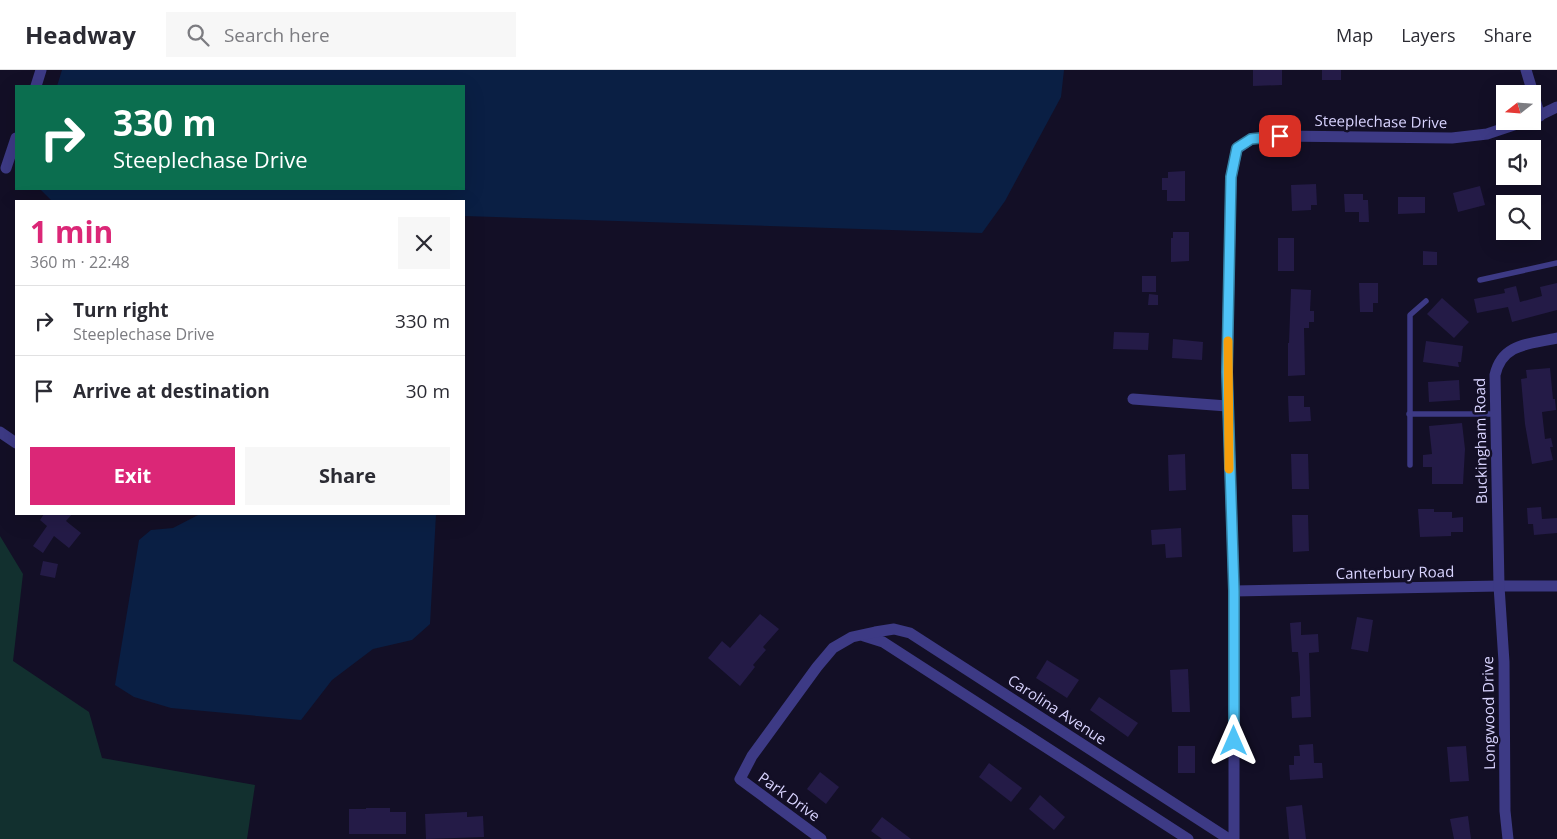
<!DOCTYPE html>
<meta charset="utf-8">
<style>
:root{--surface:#fff;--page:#f7f7f7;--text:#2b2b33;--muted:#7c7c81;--line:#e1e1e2;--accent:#db2777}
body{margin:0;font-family:"Open Sans",sans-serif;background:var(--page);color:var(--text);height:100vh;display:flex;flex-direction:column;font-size:19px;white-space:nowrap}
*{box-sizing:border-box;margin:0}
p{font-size:16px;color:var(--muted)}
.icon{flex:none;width:28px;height:28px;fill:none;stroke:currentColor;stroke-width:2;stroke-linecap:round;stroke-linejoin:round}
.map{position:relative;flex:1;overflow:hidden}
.details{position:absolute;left:15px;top:130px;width:450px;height:315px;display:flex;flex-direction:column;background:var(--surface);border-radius:0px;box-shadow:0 5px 20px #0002}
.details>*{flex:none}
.banner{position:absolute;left:15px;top:15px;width:450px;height:105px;border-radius:0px;box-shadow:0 5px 20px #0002;background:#0b6e4f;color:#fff;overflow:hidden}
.needle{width:32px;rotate:253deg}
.controls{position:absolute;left:1496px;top:15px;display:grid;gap:10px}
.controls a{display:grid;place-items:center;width:45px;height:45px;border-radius:0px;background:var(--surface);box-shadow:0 5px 20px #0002;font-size:25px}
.pin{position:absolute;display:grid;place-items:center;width:42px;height:42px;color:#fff;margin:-21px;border-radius:10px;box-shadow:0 2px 8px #0006}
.me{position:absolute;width:55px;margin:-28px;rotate:0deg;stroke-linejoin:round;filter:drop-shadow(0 0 4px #0008)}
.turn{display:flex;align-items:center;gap:18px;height:105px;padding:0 15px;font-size:22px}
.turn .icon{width:65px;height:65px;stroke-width:2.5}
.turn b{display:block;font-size:35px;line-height:42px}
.round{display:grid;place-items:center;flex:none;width:52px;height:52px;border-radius:0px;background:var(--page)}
.headline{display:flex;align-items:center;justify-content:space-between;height:85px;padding:0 15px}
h1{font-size:30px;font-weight:700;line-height:38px;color:var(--accent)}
.primary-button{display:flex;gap:10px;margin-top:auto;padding:10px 15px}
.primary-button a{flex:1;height:58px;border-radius:0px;background:var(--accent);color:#fff;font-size:20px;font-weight:700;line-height:58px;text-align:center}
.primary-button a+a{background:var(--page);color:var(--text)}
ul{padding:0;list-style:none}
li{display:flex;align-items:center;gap:15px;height:70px;padding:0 15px;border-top:1px solid var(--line)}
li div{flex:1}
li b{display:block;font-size:19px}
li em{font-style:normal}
header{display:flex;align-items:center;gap:30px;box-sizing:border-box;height:70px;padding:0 25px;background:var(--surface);border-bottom:1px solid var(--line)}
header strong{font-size:24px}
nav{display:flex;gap:28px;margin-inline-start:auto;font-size:18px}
.search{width:350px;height:45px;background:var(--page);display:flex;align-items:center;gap:12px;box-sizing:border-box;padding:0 18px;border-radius:0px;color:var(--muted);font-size:19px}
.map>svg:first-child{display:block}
.green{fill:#12302f}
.water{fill:#0a1f44}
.building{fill:#241b47}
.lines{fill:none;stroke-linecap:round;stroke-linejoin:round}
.service{stroke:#3d3a85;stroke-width:5.5}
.minor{stroke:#3d3a85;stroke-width:11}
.route-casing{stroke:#337fa1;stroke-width:12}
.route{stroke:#4fc3f7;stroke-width:9}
.slow{stroke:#f59e0b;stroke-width:9}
.labels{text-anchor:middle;stroke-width:5;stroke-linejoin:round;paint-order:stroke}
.street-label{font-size:15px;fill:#d9d4ff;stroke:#130f26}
</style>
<header>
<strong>Headway</strong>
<div class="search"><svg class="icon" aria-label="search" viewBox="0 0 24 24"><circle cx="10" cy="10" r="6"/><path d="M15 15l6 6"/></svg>Search here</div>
<nav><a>Map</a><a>Layers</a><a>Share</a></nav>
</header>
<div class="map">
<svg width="1557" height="769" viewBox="0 0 1557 769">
<rect width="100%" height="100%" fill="#130f26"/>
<path class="green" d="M0,466l23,38 -10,87 76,51 13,46 153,27 -8,54h-247z"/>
<g class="water">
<path d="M62,0h1002l-3,27 -56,104 -23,32 -518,-17v-15h-412l-12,-12h424v-103h-407z"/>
<path d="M200,444h236l-6,110 -18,16 -39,9 -41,31 -31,40 -130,-12 -37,-11 -19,-12 24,-145 12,-10 22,-2z"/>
</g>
<g class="building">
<path d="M1253,0h29v15l-29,1z"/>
<rect x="1322" y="0" width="19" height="10"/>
<path d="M1185,101v30h-18v-11h-5v-12h6v-6z"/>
<path d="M1316,114l1,21h-6v5l-19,1 -1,-26z"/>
<path d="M1480,116l5,19 -27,7 -5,-19z"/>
<path d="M1344,124h19v6h5l1,22h-10v-10h-14z"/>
<path d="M1398,127h27v16l-27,1z"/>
<path d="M1173,162h16v29l-18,1v-24h2z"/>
<rect x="1278" y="168" width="16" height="33"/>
<path d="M1423,181l14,1v13h-14z"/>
<rect x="1142" y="206" width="14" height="16"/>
<path d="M1359,213h19v20h-5v9h-13z"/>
<path d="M1557,213v27l-45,12 -4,-15 -31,6 -3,-14 31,-6 -1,-4 12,-3 4,16 22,-6 -2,-9z"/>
<path d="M1291,219l20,1 -1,21h4v11h-5v6h-5l1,47 -17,1v-33h1z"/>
<path d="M1149,224l9,1v10h-10z"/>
<path d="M1442,228l27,24 -15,16 -27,-24z"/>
<path d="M1114,262l35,1 -1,17 -35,-1z"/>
<path d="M1173,269l30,3 -1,18 -30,-2z"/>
<path d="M1426,271l37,5 -2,16h-3l1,5 -36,-5z"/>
<path d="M1550,298l3,31h2l1,11 -14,2 3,27 6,-1 2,9h-3l3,13 -21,4 -7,-40 -4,-45 6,-1 -1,-8z"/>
<path d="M1459,310l1,20 -31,2 -1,-20z"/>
<path d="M1288,326h16v11h6l1,14 -22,1z"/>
<path d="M1462,353l3,26 -2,35h-31v-17h-9v-12l9,-1 -3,-28z"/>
<path d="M1185,384l1,36 -17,1 -1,-36z"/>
<path d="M1291,384h17l1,35h-17z"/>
<path d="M1541,437l1,12 15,-1v15l-23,2 -1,-11h-5l-1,-16z"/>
<path d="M1418,439h16v3h18v6l11,-1v15h-12v4l-31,1z"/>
<path d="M44,444h28l-6,7 15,12 -12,15 -15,-12 -11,17 -10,-7 14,-20 -7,-6z"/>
<path d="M1292,445h16l1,36 -16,1z"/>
<path d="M1181,458l1,29 -16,1 -1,-14 -13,1 -1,-15z"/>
<path d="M43,491l15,3 -3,14 -15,-3z"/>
<path d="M760,544l19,15 -16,18 3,3 -13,15 2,2 -15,19 -32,-28 14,-17 8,7z"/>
<path d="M1357,547l16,3 -5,32 -17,-3z"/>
<path d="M1301,552v13l17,-1 1,18 -10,1 2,64 -19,1 -1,-21 9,-1v-19l-2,-25h-6l-2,-29z"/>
<path d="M1047,590l32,20 -12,18 -31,-20z"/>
<path d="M1188,599l2,43h-18l-2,-42z"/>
<path d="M1099,627l39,26 -10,14 -38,-27z"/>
<path d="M1313,674l1,19h8l1,15 -33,2 -1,-15h5v-9h6l-1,-11z"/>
<rect x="1178" y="676" width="17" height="27"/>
<path d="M1466,676l3,35 -19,1 -3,-35z"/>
<path d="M989,693l33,25 -11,14 -32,-25z"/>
<path d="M820,702l19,15 -13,17 -19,-15z"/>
<path d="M1040,725l25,22 -11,13 -25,-21z"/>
<path d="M1302,735l4,34h-17l-3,-32z"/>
<path d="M366,738h24v4h16v22h-57v-25h17z"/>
<path d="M467,742v5l16,-1 1,21 -58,2 -1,-25z"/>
<path d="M1468,746l3,23h-17l-4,-20z"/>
<path d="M882,747l29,22h-29l-11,-8z"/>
</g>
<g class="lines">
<g class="service">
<path d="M1480,210l77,-17"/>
<path d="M1409,344h86"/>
<path d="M1410,395v-150l16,-14"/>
</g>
<g class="minor">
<path d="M1526,0l14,46"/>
<path d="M36,16l5,-16"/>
<path d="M1534,48l23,-11"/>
<path d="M6,98l10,-30"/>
<path d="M1133,329l94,7"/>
<path d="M0,362l16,11"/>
<path d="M1234,521l265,-5h58"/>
<path d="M864,566l19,6 305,197"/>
<path d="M821,769l-81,-60 12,-23 65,-89 16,-19 19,-11 23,-5 19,-3 16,4 319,206"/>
<path d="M1234,769v-248l-7,-219 4,-195 6,-28 14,-10 29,-3 172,2 35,-4 39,-13"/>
<path d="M1508,769l-3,-28 -1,-149 -5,-76 -4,-211c7,-32 35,-31 62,-37"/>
</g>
</g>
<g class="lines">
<defs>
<path id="route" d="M1234,671v-150l-7,-219 4,-195 6,-29 14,-9 29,-3"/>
</defs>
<use href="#route" class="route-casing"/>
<use href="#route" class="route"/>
<path class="slow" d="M1228,271l1,128"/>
</g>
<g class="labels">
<g class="street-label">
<text transform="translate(1381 52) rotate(1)" y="5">Steeplechase Drive</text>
<text transform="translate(1481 371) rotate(-91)" y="5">Buckingham Road</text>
<text transform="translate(1395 503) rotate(-1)" y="5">Canterbury Road</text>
<text transform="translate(1057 640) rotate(33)" y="5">Carolina Avenue</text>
<text transform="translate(1489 643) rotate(-91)" y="5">Longwood Drive</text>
<text transform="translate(789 727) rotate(36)" y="5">Park Drive</text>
</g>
</g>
</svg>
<div class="controls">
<a><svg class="needle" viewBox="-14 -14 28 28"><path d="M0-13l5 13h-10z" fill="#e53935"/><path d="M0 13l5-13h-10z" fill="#7c7c81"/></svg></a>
<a><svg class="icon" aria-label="sound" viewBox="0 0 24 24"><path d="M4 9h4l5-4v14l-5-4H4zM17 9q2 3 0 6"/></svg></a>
<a><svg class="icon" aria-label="search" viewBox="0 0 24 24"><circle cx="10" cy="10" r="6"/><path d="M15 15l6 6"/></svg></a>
</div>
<div class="pin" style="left:1280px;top:66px;background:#d93025"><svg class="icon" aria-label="arrive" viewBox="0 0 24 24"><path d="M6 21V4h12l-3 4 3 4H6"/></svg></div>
<svg class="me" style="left:1234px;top:671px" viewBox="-20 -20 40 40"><path d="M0-17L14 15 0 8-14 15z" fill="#4fc3f7" stroke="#fff" stroke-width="4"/></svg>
<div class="banner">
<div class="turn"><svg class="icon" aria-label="right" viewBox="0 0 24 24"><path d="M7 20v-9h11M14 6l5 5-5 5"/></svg><div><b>330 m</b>Steeplechase Drive</div></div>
</div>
<section class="details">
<div class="headline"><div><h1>1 min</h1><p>360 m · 22:48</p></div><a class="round"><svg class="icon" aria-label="close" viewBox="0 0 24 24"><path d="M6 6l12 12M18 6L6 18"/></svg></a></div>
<ul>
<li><svg class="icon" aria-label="right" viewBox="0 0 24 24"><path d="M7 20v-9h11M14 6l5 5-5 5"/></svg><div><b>Turn right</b><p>Steeplechase Drive</p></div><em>330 m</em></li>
<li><svg class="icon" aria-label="arrive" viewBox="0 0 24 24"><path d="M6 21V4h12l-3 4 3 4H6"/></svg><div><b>Arrive at destination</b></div><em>30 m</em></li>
</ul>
<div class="primary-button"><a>Exit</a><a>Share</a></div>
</section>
</div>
